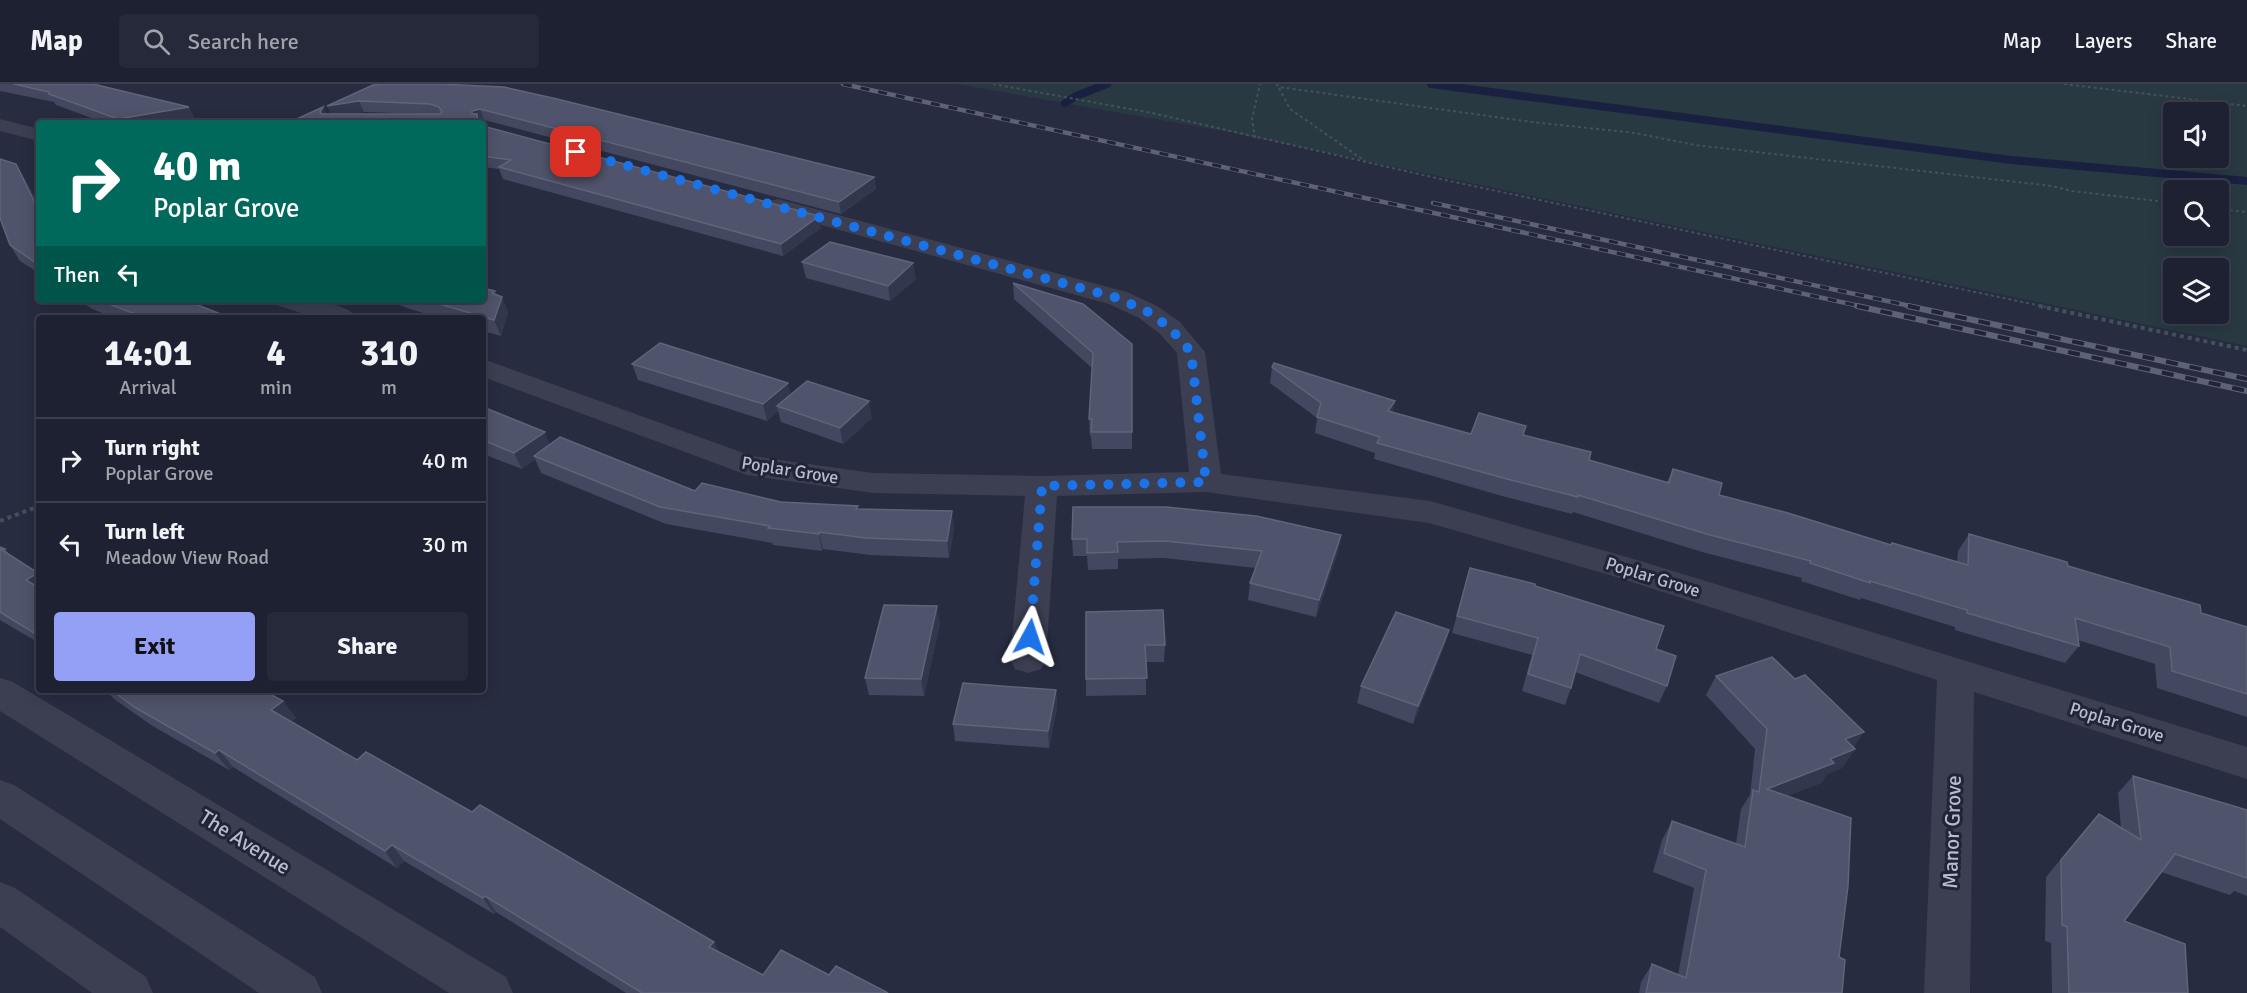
<!DOCTYPE html>
<style>
:root{--surface:#1d2131;--page:#252939;--text:#f1f3f6;--muted:#a0a3ab;--line:#3b3e4d;--accent:#94a0f5}
body{margin:0;font-family:Signika,sans-serif;background:var(--page);color:var(--text);height:100vh;display:flex;flex-direction:column;font-size:22px;white-space:nowrap}
*{box-sizing:border-box;margin:0}
p{font-size:20px;color:var(--muted)}
.icon{flex:none;width:33px;height:33px;fill:none;stroke:currentColor;stroke-width:2;stroke-linecap:round;stroke-linejoin:round}
.map{position:relative;flex:1;overflow:hidden}
.drawer{position:absolute;left:36px;top:231px;width:450px;height:378px;display:flex;flex-direction:column;background:var(--surface);border-radius:6px;box-shadow:0 3px 15px #0003,0 0 0 2px var(--line)}
.drawer>*{flex:none}
.guide{position:absolute;left:36px;top:36px;width:450px;height:183px;border-radius:6px;box-shadow:0 3px 15px #0003,0 0 0 2px var(--line);background:#00695c;color:#fff;overflow:hidden}
.fabs{position:absolute;left:2163px;top:18px;display:grid;gap:12px}
.fabs a{display:grid;place-items:center;width:66px;height:66px;border-radius:6px;background:var(--surface);box-shadow:0 3px 15px #0003,0 0 0 2px var(--line);font-size:30px}
.pin{position:absolute;display:grid;place-items:center;width:51px;height:51px;color:#fff;margin:-26px;border-radius:12px;box-shadow:0 3px 9px #0006}
.me{position:absolute;width:66px;margin:-33px;rotate:5deg;stroke-linejoin:round;filter:drop-shadow(0 0 4px #0008)}
.turn{display:flex;align-items:center;gap:21px;height:126px;padding:0 18px;font-size:27px}
.turn .icon{width:78px;height:78px;stroke-width:2.5}
.turn b{display:block;font-size:42px;line-height:51px}
.then{display:flex;align-items:center;height:57px;padding:0 18px;background:#0003;gap:12px;font-size:22px}
.eta{display:flex;justify-content:space-evenly;align-items:center;height:102px;text-align:center}
.eta b{font-size:36px;font-weight:700;line-height:42px}
.button{display:flex;gap:12px;margin-top:auto;padding:12px 18px}
.button a{flex:1;height:69px;border-radius:6px;background:var(--accent);color:#111;font-size:24px;font-weight:700;line-height:69px;text-align:center}
.button a+a{background:var(--page);color:var(--text)}
ul{padding:0;list-style:none}
li{display:flex;align-items:center;gap:18px;height:84px;padding:0 18px;border-top:2px solid var(--line)}
li div{flex:1}
li b{display:block;font-size:22px}
li em{font-style:normal}
header{display:flex;align-items:center;gap:36px;box-sizing:border-box;height:84px;padding:0 30px;background:var(--surface);border-bottom:2px solid var(--line)}
header strong{font-size:28px}
nav{display:flex;gap:33px;margin-inline-start:auto;font-size:21px}
.search{width:420px;height:54px;background:var(--page);display:flex;align-items:center;gap:15px;box-sizing:border-box;padding:0 21px;border-radius:6px;color:var(--muted);font-size:22px}
.map>svg:first-child{display:block}
.green{fill:#293942;fill-rule:evenodd}
.lines{fill:none;stroke-linecap:round;stroke-linejoin:round}
.stream{stroke:#1a203f;stroke-width:8}
.path-far1{stroke:#43525a;stroke-width:2;stroke-dasharray:3 3;stroke-linecap:butt}
.path{stroke:#43525a;stroke-width:4;stroke-dasharray:4 4;stroke-linecap:butt}
.minor{fill:#3b3f51;fill-rule:evenodd}
.tertiary{fill:#3b3f51;fill-rule:evenodd}
.rail-far1-casing{stroke:#5e6278;stroke-width:4.5}
.rail-casing{stroke:#5e6278;stroke-width:6}
.rail-far1{stroke:#202436;stroke-width:3;stroke-dasharray:9;stroke-linecap:butt}
.rail{stroke:#202436;stroke-width:4;stroke-dasharray:12;stroke-linecap:butt}
.wall{fill:#43475f;fill-rule:evenodd}
.shaded-wall{fill:#32374e}
.building{fill:#4f536b;stroke:#60647a;stroke-width:1.5}
.route{stroke:#1a73e8;stroke-width:10;stroke-dasharray:0 18}
.labels{text-anchor:middle;stroke-width:6;stroke-linejoin:round;paint-order:stroke}
.street-label{font-size:18px;fill:#b8bbcb;stroke:#202436}
.near-street-label{font-size:21px;fill:#b8bbcb;stroke:#202436}
</style>
<header>
<strong>Map</strong>
<div class="search"><svg class="icon" aria-label="search" viewBox="0 0 24 24"><circle cx="10" cy="10" r="6"/><path d="M15 15l6 6"/></svg>Search here</div>
<nav><a>Map</a><a>Layers</a><a>Share</a></nav>
</header>
<div class="map">
<svg width="2247" height="909" viewBox="0 0 2247 909">
<rect width="100%" height="100%" fill="#272c41"/>
<path class="green" d="M957,0h1290v262l-1024,-215zM2174,28h44v46h-44zM2218,106v46h-44v-46zM2174,184h44v46h-44z"/>
<g class="lines">
<g class="stream">
<path d="M1431,0l580,76 236,21"/>
<path d="M1065,19l11,-7 31,-12"/>
</g>
<g class="path-far1">
<path d="M993,0l159,29 293,67 601,127"/>
<path d="M1276,0l3,3 253,35 103,11 60,12 357,41 20,5 102,12"/>
<path d="M2064,0l183,22"/>
<path d="M1279,4l11,21 75,52"/>
<path d="M1255,54l-3,-19 8,-35"/>
<path d="M2218,125l29,3"/>
</g>
<g class="path">
<path d="M2039,222l208,44"/>
<path d="M0,437l39,-15"/>
</g>
<g class="minor">
<path d="M0,35l39,10v12l-39,-10z"/>
<path d="M778,115l349,93 30,14 23,16 25,30 16,122 209,27 207,59 610,187v32l-273,-87 -4,301h-46l13,-313 -324,-104 -184,-53 -223,-31 -149,4 -11,163 -5,10 -13,4 -13,-4 -5,-10 15,-163 -152,-3 -126,-18 -264,-98v-18l269,97 121,17 169,3 147,-4 -12,-119 -17,-19 -21,-16 -30,-14 -339,-93 -4,-5 4,-5z"/>
<path d="M275,216c21,0 70,-1 82,18h-40l-38,-12z"/>
<path d="M0,594l13,4 493,295 7,16h-64l-449,-282z"/>
<path d="M0,798l15,6 131,89 7,16h-61l-92,-66z"/>
</g>
<path class="tertiary" d="M0,696l14,5 301,192 7,16h-63l-259,-174z"/>
<defs>
<g id="rail-far1">
<path d="M843,0l1021,223"/>
<path d="M1433,119l482,104"/>
</g>
<g id="rail">
<path d="M1857,222l390,85"/>
<path d="M1908,222l339,73"/>
</g>
</defs>
<use href="#rail-far1" class="rail-far1-casing"/>
<use href="#rail" class="rail-casing"/>
<use href="#rail-far1" class="rail-far1"/>
<use href="#rail" class="rail"/>
</g>
<g class="wall">
<path d="M0,0h93l102,35 -25,4h-65l-49,-18 -2,-3 -54,-11z"/>
<path d="M373,1l501,92 2,12 -35,25 -357,-94 -5,1 -191,2 35,-16 3,7h5zM364,28l59,2h-76z"/>
<path d="M483,42l338,102 -38,28 -280,-77 -4,-10 -16,-2z"/>
<path d="M16,80l9,15 14,27v67l-19,-12 -10,-16z"/>
<path d="M802,178l114,17 -26,22 -84,-23z"/>
<path d="M1013,199l119,61v105h-40l-1,-13h-1l-1,-17 3,-51 -78,-69z"/>
<path d="M495,207l1,4 6,2 6,16 -7,23 -18,-5v-13h-43l-30,-9 -24,-9h97z"/>
<path d="M79,216h106l46,18h-116l-23,-9z"/>
<path d="M632,280l158,30 82,24 -29,26 -62,-22 -3,-11 -11,10 -129,-41z"/>
<path d="M1272,283l121,45 78,22 52,1 66,25 78,22 6,-13 46,26 172,50 1,-2 65,19 1,-11 11,-17 99,32 133,47 46,14v90l-90,-29 -2,-24 -77,-24 1,6 -14,17 -110,-33v-3l-94,-29 -1,2 -59,-19 1,-3 -100,-26 -129,-40 -1,2 -70,-18 -128,-37 1,-6 -60,-20 2,-15 -47,-35z"/>
<path d="M483,323l67,37 145,47 86,11 77,7 96,19 -5,30 -79,-3 -47,-6 -1,2 -49,-6 -1,-2 -106,-19 -125,-51 -6,-14 -13,10 -39,-15z"/>
<path d="M1341,451l-3,17 -22,65 -68,-17 2,-17 6,-15 -92,-10 -46,1v10l-30,1 -1,-14h-14l-1,-17z"/>
<path d="M0,463l5,2 5,6 29,19v69l-39,-23z"/>
<path d="M1470,484l65,18 121,63 11,37 -8,17 -84,-31 -4,16 -6,17 -43,-14 10,-36 -80,-22z"/>
<path d="M1086,528l79,33 -1,17h-18v33l-60,1z"/>
<path d="M940,539l-16,73 -55,-1 -4,-17z"/>
<path d="M1449,546l-5,17 -31,77 -56,-21 4,-17z"/>
<path d="M1716,592l139,73 -13,19 -15,6 -6,9 -34,13 52,161 3,36h-203l2,-11 11,-18 26,11 16,-87 -41,-16 9,-32 10,-19 64,23 5,-35 9,-14 5,-46 -49,-54z"/>
<path d="M106,606h157l20,11 13,17 -5,4 66,38 115,52 242,130 4,9 45,24h66l59,18h-262l-130,-81 -2,2 -90,-53 -7,7 -164,-101 -4,3 -78,-45 -37,-26z"/>
<path d="M1056,606l1,17 -8,41 -94,-7 -2,-17z"/>
<path d="M2133,692l114,34v86l-13,-5 -4,4 -69,-23 -37,49 64,72h-136l-1,-50 -6,-2 1,-64 38,-46 15,-17 22,14 -3,-35z"/>
</g>
<g class="shaded-wall">
<path d="M359,17l5,11 -32,4 -5,-10z"/>
<path d="M189,23l6,12 -25,4h-50l-2,-4z"/>
<path d="M323,23l5,11 -8,-6z"/>
<path d="M480,25l4,11 -5,1 1,2h-2l-6,-9v-3z"/>
<path d="M16,80l9,15 14,27v5z"/>
<path d="M874,93l2,12 -35,25 -2,-12z"/>
<path d="M819,132l2,12 -38,28 -2,-12z"/>
<path d="M913,179l3,16 -26,22 -2,-15z"/>
<path d="M495,207l5,13 2,-7 6,16 -7,23 -7,-16 -2,-27z"/>
<path d="M788,299l4,16 -15,7 1,5 -11,10 -4,-17z"/>
<path d="M869,317l3,17 -29,26 -3,-16z"/>
<path d="M1395,317l-3,16 -4,-6z"/>
<path d="M545,348l6,16 -17,8 1,3 -13,10 -8,-16z"/>
<path d="M952,427l2,17 -5,30 -2,-17z"/>
<path d="M819,448l4,17 -1,2 -3,-17z"/>
<path d="M1341,451l-3,17 -22,65 3,-17z"/>
<path d="M38,489l1,1v21l-13,-15z"/>
<path d="M937,522l3,17 -16,73 -3,-17z"/>
<path d="M1449,546l-5,17 -31,77 5,-18z"/>
<path d="M1056,606l1,17 -8,41 -1,-17z"/>
<path d="M283,617l13,17 -12,9 -13,-17z"/>
<path d="M1864,648l-12,18 3,-1 -13,19 -15,6 -6,9 -66,26 12,-20 78,-50z"/>
<path d="M219,666l14,17 -4,3 -14,-17z"/>
<path d="M392,761l12,16 -7,7 -12,-17z"/>
<path d="M485,812l11,16 -2,2 -11,-16z"/>
<path d="M714,858l7,16 -12,-11z"/>
</g>
<g class="building">
<path d="M14,0h79l96,23 -71,12 -69,-25v-2z"/>
<path d="M383,0h56l65,3 53,12 317,78 -35,25 -359,-93 -8,2v3h5l1,9h-190l35,-16 -3,5 2,2h118l2,-2 -3,-5 -9,-3 -71,-3 -32,5 46,-21z"/>
<path d="M483,42l336,90 -38,28 -282,-77 12,-7 -28,-4z"/>
<path d="M0,75l16,5 23,47v54l-29,-20 -10,-27z"/>
<path d="M830,158l83,21 -25,23 -86,-24z"/>
<path d="M1013,199l70,21 49,40v88h-41l1,-13h-3l4,-66z"/>
<path d="M483,204l12,3 -3,2 10,4 -8,23 -68,-20h57z"/>
<path d="M99,216h86l46,18h-86z"/>
<path d="M660,259l128,40 -25,21 -131,-40z"/>
<path d="M1274,279l121,38 -7,10 83,23 8,-21 47,13 -3,9 68,17 -2,8 80,23 4,-14 49,14 -3,12 69,18 103,32 1,-2 76,22 1,-31 98,28 1,4 132,39 1,8 46,14v67l-75,-23 -2,-24 -95,-29 4,28 -112,-33v-3l-97,-29v2l-60,-20 1,-2 -101,-26 -132,-40v2l-71,-18 -130,-36 3,-6 -63,-20 4,-14 -49,-36z"/>
<path d="M807,297l62,20 -29,27 -63,-22z"/>
<path d="M483,323l62,25 -31,21 -31,-13z"/>
<path d="M560,353l135,54 7,-8 79,19 77,4 -2,3 96,2 -5,30 -81,-3 -47,-6v2l-51,-6 2,-2 -110,-19 -126,-51z"/>
<path d="M1073,423h93l90,9 85,19 -22,65 -69,-17 12,-32 -97,-10 -48,1 1,10 -31,1v-14h-15z"/>
<path d="M0,463l5,2 -3,1 36,23 -12,7 13,8v48l-39,-24z"/>
<path d="M1470,484l65,16v2l129,40 -8,23 20,7 -9,30 -87,-32 -9,34 -43,-14 10,-36 -81,-22z"/>
<path d="M884,521l53,1 -16,73 -56,-1z"/>
<path d="M1163,526l2,35h-20l2,33 -61,1v-67z"/>
<path d="M1396,528l53,18 -31,76 -57,-20z"/>
<path d="M1772,573l23,22 10,-4 59,57 -19,7 10,10 -25,10 4,4 -67,26 84,29 -3,68 -9,71 6,3 -3,33h-196l6,-29 34,14 20,-108 -42,-17 8,-32 73,26 8,-57 6,2 8,-63 -51,-53z"/>
<path d="M963,599l93,7 -8,41 -95,-7z"/>
<path d="M111,606h152l20,11 -12,9 86,50 9,-8 106,60 8,-7 234,137 -5,5 54,28 18,-25 48,25 7,-9 52,27h-246l-157,-97 -2,2 -91,-53 -7,6 -166,-101 -4,3 -79,-45z"/>
<path d="M2133,692l114,34v68l-72,-24 -51,67 61,23 3,49h-119l-2,-66 -5,-2 -1,-65 38,-46 42,26z"/>
</g>
<g class="lines">
<path class="route" d="M576,68l542,146 30,14 22,16 21,24 15,130 -164,4 -12,151"/>
</g>
<g class="labels">
<g class="street-label">
<text transform="translate(790 386) rotate(9)" y="6">Poplar Grove</text>
<text transform="translate(1653 493) rotate(17)" y="6">Poplar Grove</text>
<text transform="translate(2117 638) rotate(17)" y="6">Poplar Grove</text>
</g>
<g class="near-street-label">
<text transform="translate(1952 748) rotate(-88)" y="7">Manor Grove</text>
<text transform="translate(245 758) rotate(32)" y="7">The Avenue</text>
</g>
</g>
</svg>
<div class="fabs">
<a><svg class="icon" aria-label="sound" viewBox="0 0 24 24"><path d="M4 9h4l5-4v14l-5-4H4zM17 9q2 3 0 6"/></svg></a>
<a><svg class="icon" aria-label="search" viewBox="0 0 24 24"><circle cx="10" cy="10" r="6"/><path d="M15 15l6 6"/></svg></a>
<a><svg class="icon" aria-label="layers" viewBox="0 0 24 24"><path d="M12 4l9 5-9 5-9-5zM3 14l9 5 9-5"/></svg></a>
</div>
<div class="pin" style="left:576px;top:68px;background:#d93025"><svg class="icon" aria-label="arrive" viewBox="0 0 24 24"><path d="M6 21V4h12l-3 4 3 4H6"/></svg></div>
<svg class="me" style="left:1030px;top:553px" viewBox="-20 -20 40 40"><path d="M0-17L14 15 0 8-14 15z" fill="#1a73e8" stroke="#fff" stroke-width="4"/></svg>
<div class="guide">
<div class="turn"><svg class="icon" aria-label="right" viewBox="0 0 24 24"><path d="M7 20v-9h11M14 6l5 5-5 5"/></svg><div><b>40 m</b>Poplar Grove</div></div>
<div class="then">Then<svg class="icon" aria-label="left" viewBox="0 0 24 24"><path d="M17 20v-9H6M10 6l-5 5 5 5"/></svg></div>
</div>
<section class="drawer">
<div class="eta">
<div><b>14:01</b><p>Arrival</p></div>
<div><b>4</b><p>min</p></div>
<div><b>310</b><p>m</p></div>
</div>
<ul>
<li><svg class="icon" aria-label="right" viewBox="0 0 24 24"><path d="M7 20v-9h11M14 6l5 5-5 5"/></svg><div><b>Turn right</b><p>Poplar Grove</p></div><em>40 m</em></li>
<li><svg class="icon" aria-label="left" viewBox="0 0 24 24"><path d="M17 20v-9H6M10 6l-5 5 5 5"/></svg><div><b>Turn left</b><p>Meadow View Road</p></div><em>30 m</em></li>
</ul>
<div class="button"><a>Exit</a><a>Share</a></div>
</section>
</div>
